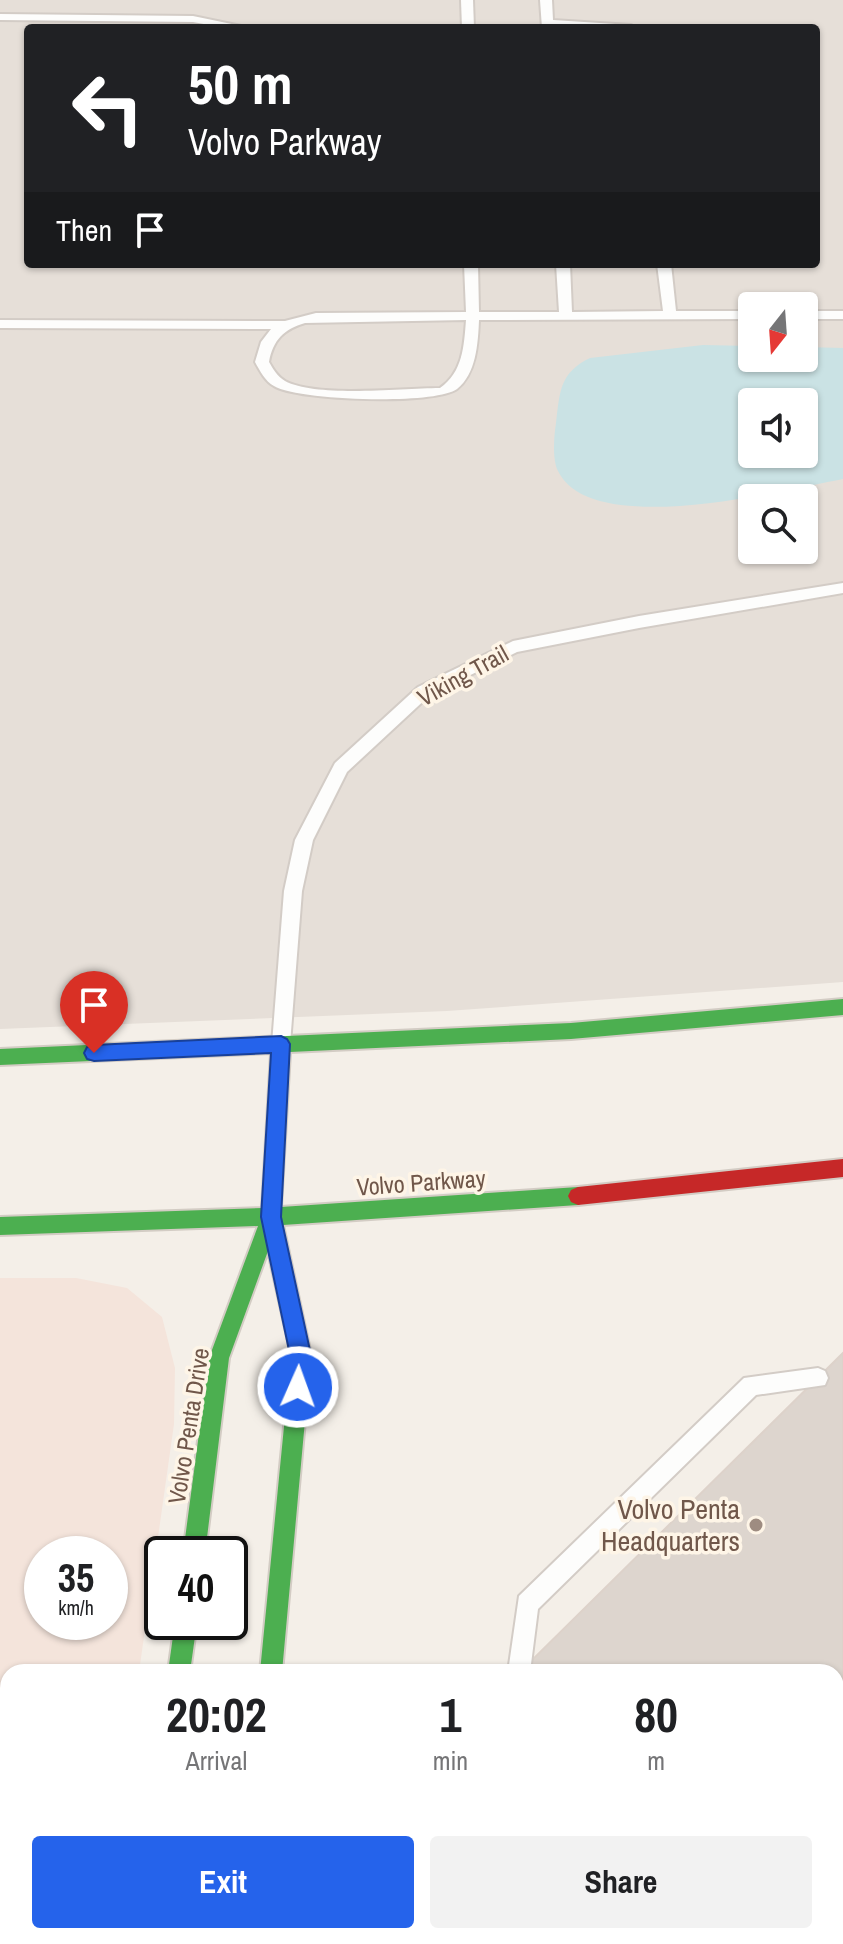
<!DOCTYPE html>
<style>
:root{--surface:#fff;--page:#f2f2f2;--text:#202124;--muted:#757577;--accent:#2563eb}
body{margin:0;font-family:"Archivo Narrow",sans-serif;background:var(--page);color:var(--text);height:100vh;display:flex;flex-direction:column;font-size:30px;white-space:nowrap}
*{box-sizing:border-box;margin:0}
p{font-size:26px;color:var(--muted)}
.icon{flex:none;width:44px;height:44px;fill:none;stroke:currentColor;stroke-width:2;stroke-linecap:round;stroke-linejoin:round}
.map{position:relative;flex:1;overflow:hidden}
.details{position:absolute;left:0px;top:1664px;width:844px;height:280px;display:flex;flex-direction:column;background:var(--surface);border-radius:24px 24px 0 0;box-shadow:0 2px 6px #0004}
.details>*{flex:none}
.top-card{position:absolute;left:24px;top:24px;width:796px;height:244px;border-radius:8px;box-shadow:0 2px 6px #0004;background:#202124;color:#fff;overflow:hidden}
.needle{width:52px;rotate:197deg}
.controls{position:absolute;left:738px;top:292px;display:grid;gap:16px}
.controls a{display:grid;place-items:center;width:80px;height:80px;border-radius:8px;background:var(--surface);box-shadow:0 2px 6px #0004;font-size:40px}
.speed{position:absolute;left:24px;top:1536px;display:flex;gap:16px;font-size:40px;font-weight:700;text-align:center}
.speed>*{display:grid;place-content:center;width:104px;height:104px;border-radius:50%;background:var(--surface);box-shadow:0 2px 6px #0004;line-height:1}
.speed small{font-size:20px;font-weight:400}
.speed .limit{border:4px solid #111;border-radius:12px;background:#fff;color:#111}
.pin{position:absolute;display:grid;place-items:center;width:68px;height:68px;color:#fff;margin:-82px -34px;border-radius:50% 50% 50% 0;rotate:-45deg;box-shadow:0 0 8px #0007}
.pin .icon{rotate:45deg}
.me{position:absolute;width:88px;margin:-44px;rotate:2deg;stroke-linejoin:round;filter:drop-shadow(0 0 6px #0008)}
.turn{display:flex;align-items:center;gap:28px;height:168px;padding:0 32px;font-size:36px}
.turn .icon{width:104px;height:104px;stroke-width:2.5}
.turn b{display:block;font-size:56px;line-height:68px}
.then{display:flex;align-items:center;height:76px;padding:0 32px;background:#0003;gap:16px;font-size:30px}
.eta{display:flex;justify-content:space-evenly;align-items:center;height:136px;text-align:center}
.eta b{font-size:48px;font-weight:700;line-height:56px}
.cta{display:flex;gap:16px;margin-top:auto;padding:16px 32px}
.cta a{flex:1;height:92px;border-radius:8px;background:var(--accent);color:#fff;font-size:32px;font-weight:700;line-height:92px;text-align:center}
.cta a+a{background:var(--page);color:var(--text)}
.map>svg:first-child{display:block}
.commercial{fill:#f4e4db;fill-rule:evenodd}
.industrial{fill:#e6dfd8;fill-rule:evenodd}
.water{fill:#cae2e4;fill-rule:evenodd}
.building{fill:#ddd5ce;stroke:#ddd2ca;stroke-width:2}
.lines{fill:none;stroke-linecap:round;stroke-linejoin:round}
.lane-casing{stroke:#d3ccc6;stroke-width:4}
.fast-casing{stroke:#d3ccc4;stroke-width:4}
.jam-casing{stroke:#d3ccc4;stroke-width:4}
.lane{fill:#fdfdfc;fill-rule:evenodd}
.fast{fill:#4caf50;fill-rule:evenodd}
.jam{fill:#c62828;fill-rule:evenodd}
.route{fill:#2563eb;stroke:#184099;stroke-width:2}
.poi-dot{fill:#9e8c81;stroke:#fef5e7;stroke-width:3}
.labels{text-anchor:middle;stroke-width:7;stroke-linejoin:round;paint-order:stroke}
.street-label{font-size:24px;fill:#70574a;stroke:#fef5e7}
.near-poi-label{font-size:28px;fill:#70574a;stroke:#fef5e7;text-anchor:end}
</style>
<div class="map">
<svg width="843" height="1944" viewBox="0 0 843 1944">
<rect width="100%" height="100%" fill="#f4efe8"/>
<path class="commercial" d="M0,1278h76l51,10 35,29 13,51 -1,56 -35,248h-131v264h94l-1,8h-101zM42,1554h68v68h-68z"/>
<path class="industrial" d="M0,0h843v982l-396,29 -447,18zM28,28h788v236h-788zM752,306h52v52h-52zM752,402h52v52h-52zM752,498h52v52h-52z"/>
<path class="water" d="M703,345l49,1v12h52v-11l39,1v131c-60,11 -252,61 -285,-8 -6,-12 -4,-35 -2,-48 4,-31 3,-50 34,-65zM752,402h52v52h-52z"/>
<path class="building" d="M843,1353v399h-7v-80h-316z"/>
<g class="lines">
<defs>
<g id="lane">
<path d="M461,0h12l1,28h-12z"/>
<path d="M540,0h12l1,20 78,5 6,3h-95z"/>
<path d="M0,14l193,2 58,12h-26l-32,-6 -193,-2z"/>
<path d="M464,264h14l1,48h80l-3,-48h14l2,48 91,-1 -6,-47h14l5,47h76v8l-273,1c-1,24 -3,54 -22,69 -21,16 -159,12 -183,-3 -9,-5 -14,-15 -19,-24l6,-20 10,-13 -271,-1v-8l285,1 31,-8 150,-1zM466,320c-2,26 -3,52 -26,68 -38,0 -123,10 -155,-7 -8,-5 -12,-12 -16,-19 4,-22 15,-33 36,-39z"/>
<rect x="804" y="311" width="39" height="8"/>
<path d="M843,583v10l-204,35 -122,24 -87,43 -83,77 -34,68 -11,51 -12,153 -2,6 -7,2 -7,-2 -2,-6 12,-153 11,-51 40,-77 83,-76 95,-46 126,-25z"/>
<path d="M818,1368l7,3 3,7 -3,7 -69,10 -218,214 -8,63h-22l11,-76 225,-218z"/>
<path d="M0,1740l8,4v27l-8,-4z"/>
<path d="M843,1918v26h-25l3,-8h15v-15z"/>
<path d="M496,1936h24l-1,8h-24z"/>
</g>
<g id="fast">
<path d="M843,999v16l-272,24 -281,13 -9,155 297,-20 7,3 3,6 -3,6 -7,3 -295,20 28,130 -29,317h-22l31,-317 -23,-104 -39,107 -24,196h-22l26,-196 49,-132 -258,9v-18l262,-9 9,-155 -271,12v-16l571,-26z"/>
<path d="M175,1622h22l-7,50h-22z"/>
<path d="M134,1936h24l-1,8h-24z"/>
<path d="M235,1936h24l-1,8h-24z"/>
</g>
<path id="jam" d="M843,1159v18l-265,28 -7,-3 -3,-6 3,-6 7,-3z"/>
</defs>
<use href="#lane" class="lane-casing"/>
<use href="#fast" class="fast-casing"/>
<use href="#jam" class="jam-casing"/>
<use href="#lane" class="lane"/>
<use href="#fast" class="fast"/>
<use href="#jam" class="jam"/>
</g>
<path class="route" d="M281,1036l6,3 3,5 -9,173 30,138 -6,39 -7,3 -8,-3 -3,-7 3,-32 -29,-138 10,-164 -177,8 -7,-2 -3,-6 3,-6 7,-2z"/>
<circle class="poi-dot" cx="756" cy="1525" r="8"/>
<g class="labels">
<g class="street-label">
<text transform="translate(463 676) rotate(-29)" y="8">Viking Trail</text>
<text transform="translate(421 1183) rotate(-4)" y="8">Volvo Parkway</text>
<text transform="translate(189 1426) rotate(-81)" y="8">Volvo Penta Drive</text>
</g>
<g class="near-poi-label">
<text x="740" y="1519">Volvo Penta<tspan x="740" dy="32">Headquarters</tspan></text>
</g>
</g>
</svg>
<div class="controls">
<a><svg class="needle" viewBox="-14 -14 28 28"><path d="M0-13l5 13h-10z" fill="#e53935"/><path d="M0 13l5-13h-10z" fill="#757577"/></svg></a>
<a><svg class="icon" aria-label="sound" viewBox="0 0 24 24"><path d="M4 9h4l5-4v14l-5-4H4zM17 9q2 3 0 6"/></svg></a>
<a><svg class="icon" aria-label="search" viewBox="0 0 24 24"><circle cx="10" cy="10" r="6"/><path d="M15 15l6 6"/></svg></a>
</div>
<div class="speed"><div>35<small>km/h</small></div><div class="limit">40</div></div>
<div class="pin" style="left:94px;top:1053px;background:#d93025"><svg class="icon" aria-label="arrive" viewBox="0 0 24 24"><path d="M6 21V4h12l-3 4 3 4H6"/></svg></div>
<svg class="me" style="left:298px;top:1387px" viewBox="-20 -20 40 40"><circle r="17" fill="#2563eb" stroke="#fff" stroke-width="3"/><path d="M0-11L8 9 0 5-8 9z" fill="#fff"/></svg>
<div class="top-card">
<div class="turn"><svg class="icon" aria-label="left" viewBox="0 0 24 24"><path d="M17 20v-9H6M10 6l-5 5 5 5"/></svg><div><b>50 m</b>Volvo Parkway</div></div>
<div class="then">Then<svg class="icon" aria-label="arrive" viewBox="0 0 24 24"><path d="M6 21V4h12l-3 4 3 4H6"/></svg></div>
</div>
<section class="details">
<div class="eta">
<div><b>20:02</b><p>Arrival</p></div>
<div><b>1</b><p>min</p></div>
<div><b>80</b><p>m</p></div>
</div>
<div class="cta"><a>Exit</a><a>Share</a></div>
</section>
</div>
